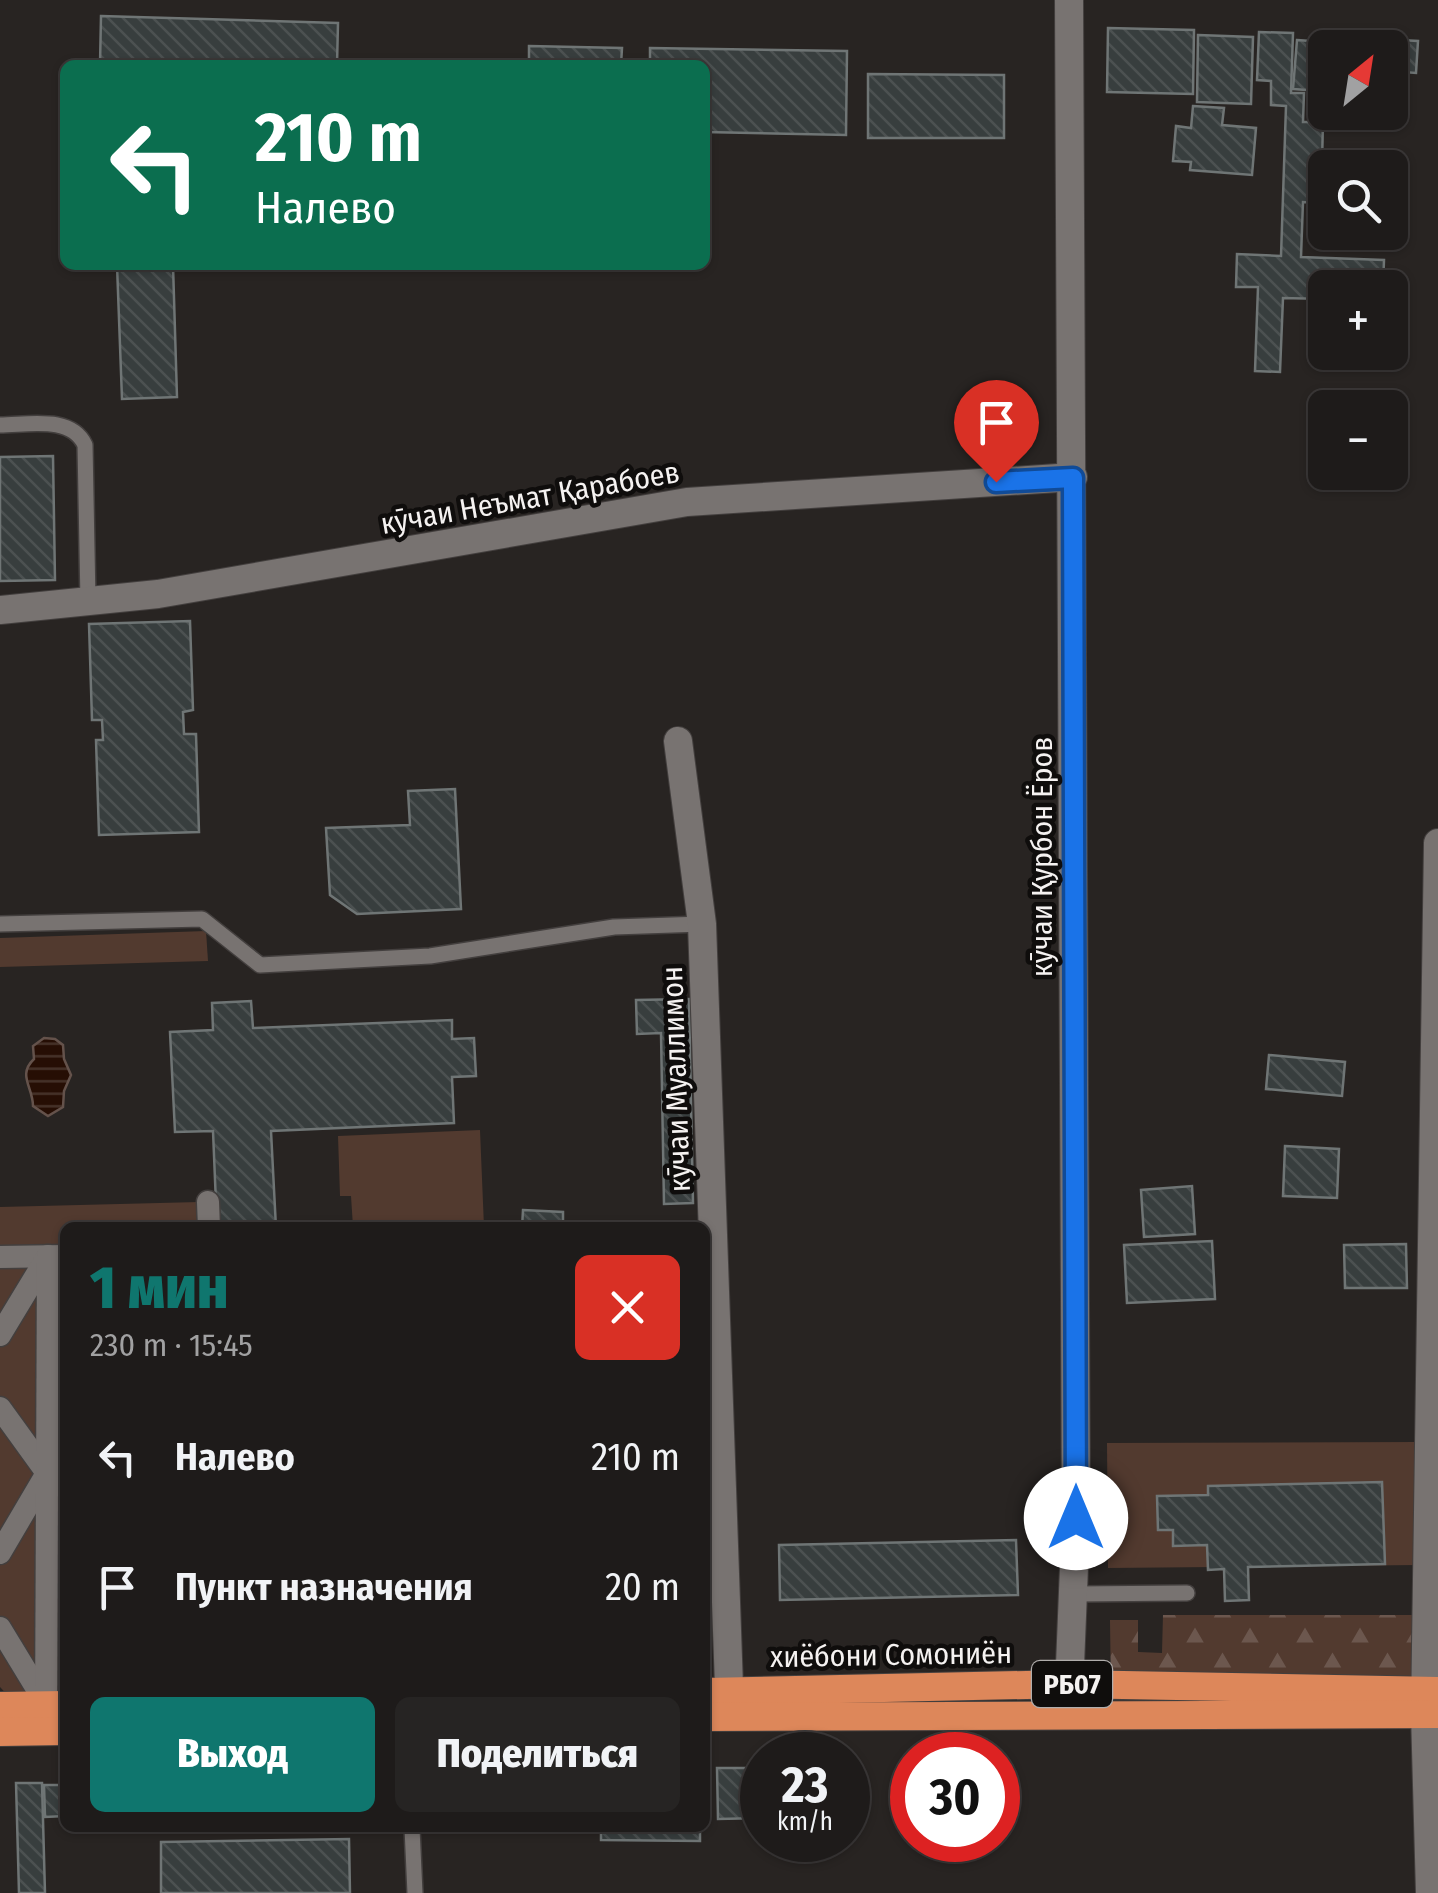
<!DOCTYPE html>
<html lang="ru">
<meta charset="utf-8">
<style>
:root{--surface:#1e1b1a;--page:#262423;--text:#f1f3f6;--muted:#a1a1a2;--line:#3c3939;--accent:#0f766e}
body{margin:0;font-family:"Fira Sans Condensed",sans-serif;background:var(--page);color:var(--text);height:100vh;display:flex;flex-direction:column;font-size:38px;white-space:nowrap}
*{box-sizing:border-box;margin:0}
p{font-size:32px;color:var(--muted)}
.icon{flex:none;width:55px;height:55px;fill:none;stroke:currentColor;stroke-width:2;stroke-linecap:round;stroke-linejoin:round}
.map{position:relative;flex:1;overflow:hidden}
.panel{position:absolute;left:60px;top:1222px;width:650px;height:610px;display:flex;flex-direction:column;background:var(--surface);border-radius:15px;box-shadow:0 2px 8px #0004,0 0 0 2px var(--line)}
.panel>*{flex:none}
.top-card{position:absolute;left:60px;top:60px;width:650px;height:210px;border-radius:15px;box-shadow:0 2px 8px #0004,0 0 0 2px var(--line);background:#0b6e4f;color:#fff;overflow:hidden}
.needle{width:65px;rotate:30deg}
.controls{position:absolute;left:1308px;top:30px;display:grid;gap:20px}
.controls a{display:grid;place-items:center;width:100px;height:100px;border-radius:15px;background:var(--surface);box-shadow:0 2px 8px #0004,0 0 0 2px var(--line);font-size:50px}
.speed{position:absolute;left:740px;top:1732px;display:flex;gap:20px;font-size:50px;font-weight:700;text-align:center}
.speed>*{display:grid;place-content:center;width:130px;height:130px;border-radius:50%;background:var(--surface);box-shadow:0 2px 8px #0004,0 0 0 2px var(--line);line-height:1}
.speed small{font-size:25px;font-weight:400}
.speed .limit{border:15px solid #d22;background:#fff;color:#111}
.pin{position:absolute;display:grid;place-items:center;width:85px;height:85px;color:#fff;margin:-102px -42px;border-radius:50% 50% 50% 0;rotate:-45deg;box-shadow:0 0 10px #0007}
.pin .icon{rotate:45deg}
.me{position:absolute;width:110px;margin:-55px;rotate:0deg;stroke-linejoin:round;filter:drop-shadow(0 0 8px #0008)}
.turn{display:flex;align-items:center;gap:35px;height:210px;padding:0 30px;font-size:45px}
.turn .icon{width:130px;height:130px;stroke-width:2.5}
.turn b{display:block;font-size:70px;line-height:85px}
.round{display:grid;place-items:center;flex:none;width:105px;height:105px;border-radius:15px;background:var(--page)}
.summary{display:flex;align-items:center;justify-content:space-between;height:170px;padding:0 30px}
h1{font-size:60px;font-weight:800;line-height:75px;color:var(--accent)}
.action{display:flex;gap:20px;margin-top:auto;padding:20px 30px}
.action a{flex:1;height:115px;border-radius:15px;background:var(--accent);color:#fff;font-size:40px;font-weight:800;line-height:115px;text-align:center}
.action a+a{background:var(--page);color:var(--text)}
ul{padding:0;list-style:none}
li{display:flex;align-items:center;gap:30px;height:130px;padding:0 30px}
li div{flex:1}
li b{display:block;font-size:38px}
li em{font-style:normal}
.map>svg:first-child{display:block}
.grass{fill:#523a2f}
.forest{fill:url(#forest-firs)}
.water{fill:url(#water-rules);stroke:#64524b;stroke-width:2.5}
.building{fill:url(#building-back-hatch);stroke:#6f7575;stroke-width:2.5}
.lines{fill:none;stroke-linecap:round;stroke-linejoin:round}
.service-casing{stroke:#433f3e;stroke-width:18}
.pedestrian-casing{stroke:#433f3e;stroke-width:25}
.minor-casing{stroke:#433f3e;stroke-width:30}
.trunk-casing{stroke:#433f3e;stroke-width:30}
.service{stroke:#787371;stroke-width:15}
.pedestrian{stroke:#787371;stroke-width:22}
.minor{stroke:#787371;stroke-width:28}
.trunk{stroke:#dd875a;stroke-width:28}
.route-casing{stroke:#114b97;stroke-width:25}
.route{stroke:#1a73e8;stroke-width:18}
.labels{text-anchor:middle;stroke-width:9;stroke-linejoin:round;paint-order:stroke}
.shield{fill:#0f0d0c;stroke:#b0adac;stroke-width:2.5}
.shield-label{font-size:28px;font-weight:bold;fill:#f5f2f1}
.street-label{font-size:30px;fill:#f5f2f1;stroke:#0f0d0c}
</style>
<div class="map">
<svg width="1438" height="1893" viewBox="0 0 1438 1893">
<defs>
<pattern id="forest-firs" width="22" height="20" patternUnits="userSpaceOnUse" patternTransform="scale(2.5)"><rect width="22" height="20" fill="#523a2f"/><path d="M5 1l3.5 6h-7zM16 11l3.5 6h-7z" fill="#6c574e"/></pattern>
<pattern id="water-rules" width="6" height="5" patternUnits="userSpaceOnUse" patternTransform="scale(2.5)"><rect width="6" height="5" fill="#260e04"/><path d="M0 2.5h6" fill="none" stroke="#463229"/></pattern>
<pattern id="building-back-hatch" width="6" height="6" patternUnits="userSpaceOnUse" patternTransform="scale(2.5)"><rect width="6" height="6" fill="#383e3e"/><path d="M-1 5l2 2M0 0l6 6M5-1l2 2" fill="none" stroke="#4c5151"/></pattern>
</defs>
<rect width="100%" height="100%" fill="#282422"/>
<g class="grass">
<path d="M206,931l2,30 -208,6v-29z"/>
<path d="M480,1130l4,97h-131l-2,-31h-11l-2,-60z"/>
<path d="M199,1202l1,25 -135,1v21h-65v-42z"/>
<path d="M0,1260h65v442l-52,-1 -13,-14z"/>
<path d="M1419,1442l1,123 -312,3 -1,-125z"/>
</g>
<path class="forest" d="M1163,1615h252v77l-304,-1 -1,-71h28v32l24,1z"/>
<path class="water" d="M44,1038l11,1 8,6 1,14 7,16 -7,16 -1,16 -15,9 -15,-10c0,-19 -16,-31 1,-47l-1,-13z"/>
<g class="building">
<path d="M101,16l237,7 -1,42h-237z"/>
<path d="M1108,28l86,2 -1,64 -86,-2z"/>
<path d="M1259,32l34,1 -2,60h13l-1,29h20l-2,81 -18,-1 -2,55 83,3 -1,28h-58v11l-42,-1 -3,74 -25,-1 3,-84h-22l1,-33 44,2 5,-150 -15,-1v-24l-14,-1z"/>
<path d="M1198,35l55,2 -2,67 -54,-2z"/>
<path d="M1361,38l57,3 -2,32 -26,-2v-23h-29z"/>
<path d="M1297,40l27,2 -3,49 -28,-2z"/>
<path d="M529,46l93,2 -1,17h-92z"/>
<path d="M650,48l197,3 -1,84 -141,-3v-67h-55z"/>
<path d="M868,74l136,1v63h-136z"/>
<path d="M1193,106l31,2 -2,17 34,3 -4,47 -62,-5 1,-8 -18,-1 3,-35 15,2z"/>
<path d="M117,265h56l4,132 -55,2z"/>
<path d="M53,456l2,124 -55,1v-124z"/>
<path d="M190,621l3,89 -10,2 1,22h12l3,98 -100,3 -3,-95h7l-1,-20h-10l-3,-96z"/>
<path d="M455,789l6,120 -104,5 -27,-19 -4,-67 84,-3 -2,-34z"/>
<path d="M689,999l4,204 -29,1 -3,-171 -24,1 -1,-34z"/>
<path d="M251,1001l2,27 199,-8v19l22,-1 2,38 -24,1 2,46 -183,8 5,97h-59l-4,-97 -38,1 -5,-100 43,-2 -1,-27z"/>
<path d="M1269,1055l76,7 -3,34 -76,-7z"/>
<path d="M1285,1146l54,3 -2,49 -54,-2z"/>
<path d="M1192,1186l3,48 -51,3 -3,-47z"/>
<path d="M523,1210l40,2v16h-41z"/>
<path d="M1212,1241l3,58 -88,4 -3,-58z"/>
<path d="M1406,1244l1,44h-62l-1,-43z"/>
<path d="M1382,1482l3,82 -137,3 1,33 -24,1 -1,-32 -16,1 -1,-25 -34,1v-16h-15l-1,-34 51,-1v-9z"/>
<path d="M1016,1540l2,55 -238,5 -1,-55z"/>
<path d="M717,1768h45v50l-44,1z"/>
<path d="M16,1783h26l3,110h-26z"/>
<path d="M44,1785h21v31l-20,1z"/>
<path d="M601,1828h99v13l-99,-1z"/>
<path d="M349,1839l1,54h-189v-51z"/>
</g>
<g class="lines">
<defs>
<g id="service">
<path d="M0,425c28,0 71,-10 85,20l3,156"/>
<path d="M0,924l202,-5 58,46 170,-9 184,-29 88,-3"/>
<path d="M1075,1594l112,-1"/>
<path d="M412,1828l3,65"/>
</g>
<g id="pedestrian">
<path d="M208,1202l1,26"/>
<path d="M0,1257l65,-1"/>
<path d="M0,1335l46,-76"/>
<path d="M0,1408l47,65 -47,80"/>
<path d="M0,1628l45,74"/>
<path d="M46,1723l2,-467"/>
</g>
<g id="minor">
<path d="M0,610l158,-16 529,-92 386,-25"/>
<path d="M678,741l24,183 28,791"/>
<path d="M1068,1714l8,-196 -7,-1518"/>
<path d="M1430,1893l-5,-180 13,-870"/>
</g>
<g id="trunk">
<path d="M705,1692l364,-8 369,7"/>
<path d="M0,1706l65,-1"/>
<path d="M705,1717l733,-3"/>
<path d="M0,1732l65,-1"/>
</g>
</defs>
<use href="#service" class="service-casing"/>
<use href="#pedestrian" class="pedestrian-casing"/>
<use href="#minor" class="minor-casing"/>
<use href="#trunk" class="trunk-casing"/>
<use href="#service" class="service"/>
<use href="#pedestrian" class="pedestrian"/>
<use href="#minor" class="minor"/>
<use href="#trunk" class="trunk"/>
</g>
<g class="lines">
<defs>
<path id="route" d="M996,482l77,-4 3,1040"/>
</defs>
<use href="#route" class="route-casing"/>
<use href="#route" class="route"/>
</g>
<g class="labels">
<rect class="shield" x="1032" y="1661" width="80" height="46" rx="8"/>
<g class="shield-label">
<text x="1072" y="1694">РБ07</text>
</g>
<g class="street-label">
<text transform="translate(530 498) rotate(-10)" y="10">кӯчаи Неъмат Қарабоев</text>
<text transform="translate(1042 857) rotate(-90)" y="10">кӯчаи Қурбон Ёров</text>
<text transform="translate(676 1079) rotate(-92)" y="10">кӯчаи Муаллимон</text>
<text transform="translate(891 1655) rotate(-1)" y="10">хиёбони Сомониён</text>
</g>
</g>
</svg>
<div class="controls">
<a><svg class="needle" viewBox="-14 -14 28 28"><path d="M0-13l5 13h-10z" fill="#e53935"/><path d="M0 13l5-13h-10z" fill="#a1a1a2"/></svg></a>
<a><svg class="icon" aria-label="search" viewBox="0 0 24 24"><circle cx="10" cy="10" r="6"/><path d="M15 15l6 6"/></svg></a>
<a>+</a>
<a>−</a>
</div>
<div class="speed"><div>23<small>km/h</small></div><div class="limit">30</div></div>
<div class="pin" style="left:996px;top:482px;background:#d93025"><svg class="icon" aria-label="arrive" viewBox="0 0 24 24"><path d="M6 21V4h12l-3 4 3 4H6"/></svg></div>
<svg class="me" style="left:1076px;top:1518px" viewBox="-20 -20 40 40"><circle r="19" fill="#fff"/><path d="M0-13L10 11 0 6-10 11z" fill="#1a73e8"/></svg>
<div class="top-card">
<div class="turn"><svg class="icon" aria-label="left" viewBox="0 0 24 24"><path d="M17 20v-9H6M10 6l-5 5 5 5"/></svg><div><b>210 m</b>Налево</div></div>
</div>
<section class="panel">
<div class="summary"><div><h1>1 мин</h1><p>230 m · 15:45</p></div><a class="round" style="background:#d93025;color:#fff"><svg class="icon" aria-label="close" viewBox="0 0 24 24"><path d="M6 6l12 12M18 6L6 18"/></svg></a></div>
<ul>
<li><svg class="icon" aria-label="left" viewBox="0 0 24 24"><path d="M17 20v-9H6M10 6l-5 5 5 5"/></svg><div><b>Налево</b></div><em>210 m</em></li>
<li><svg class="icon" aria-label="arrive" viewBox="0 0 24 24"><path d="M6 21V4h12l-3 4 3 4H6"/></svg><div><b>Пункт назначения</b></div><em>20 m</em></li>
</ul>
<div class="action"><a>Выход</a><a>Поделиться</a></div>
</section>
</div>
